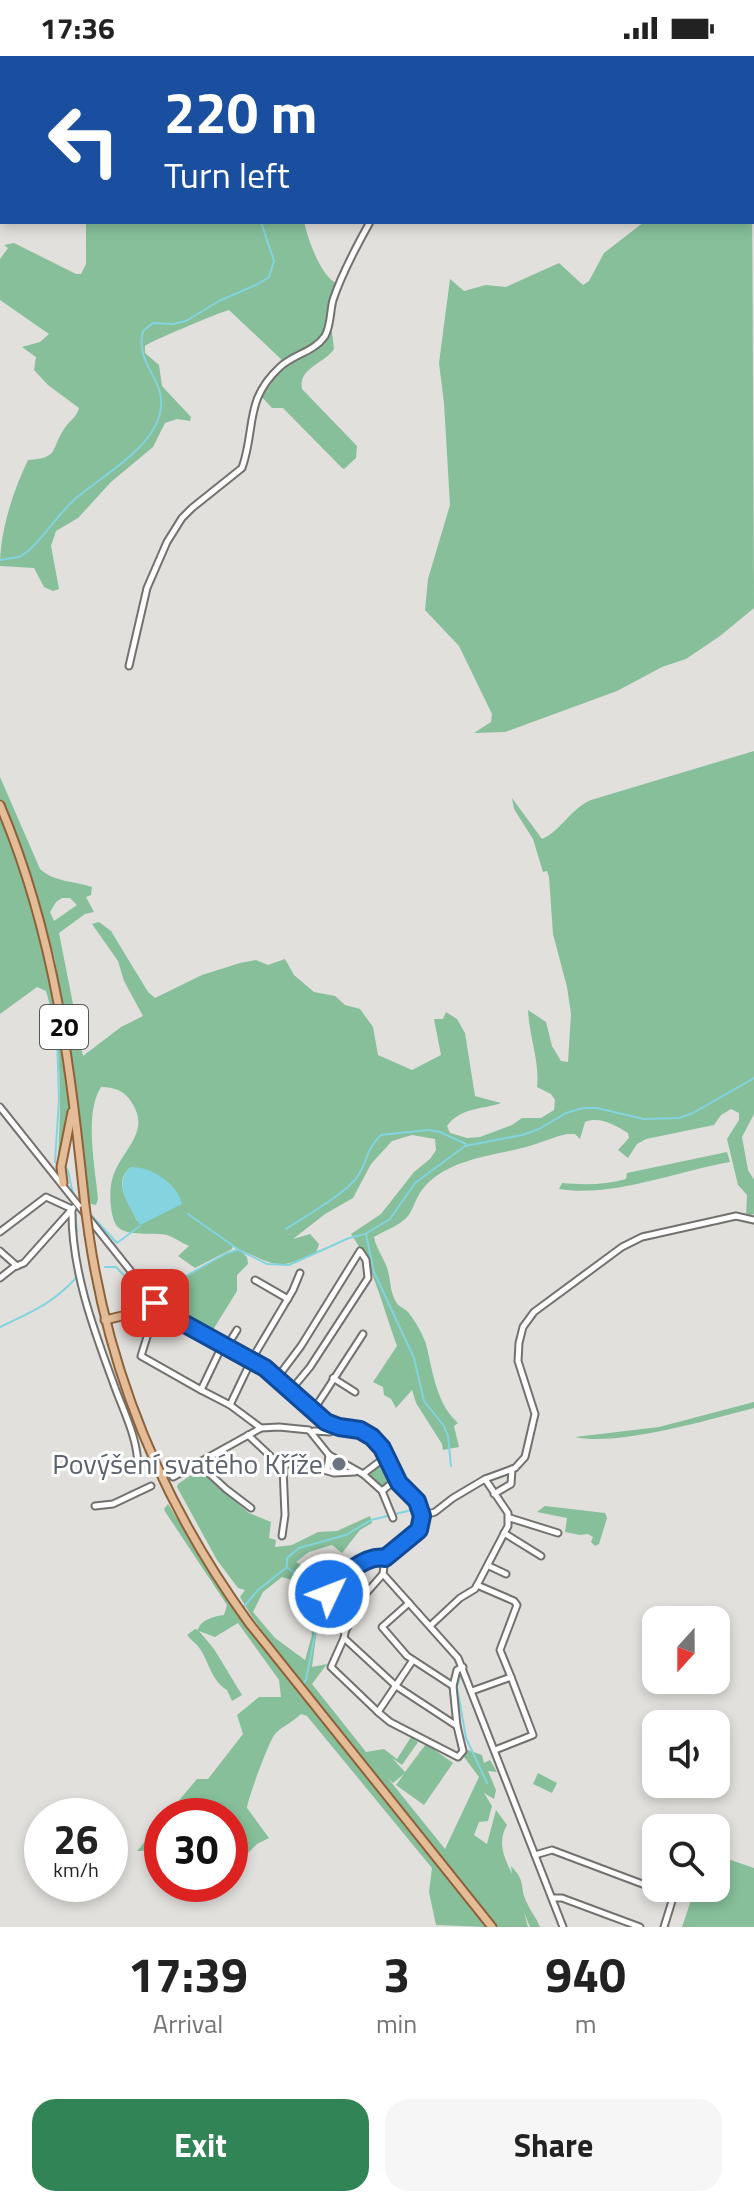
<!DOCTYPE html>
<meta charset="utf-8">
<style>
:root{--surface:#fff;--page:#f6f6f6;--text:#222;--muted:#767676;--accent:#318456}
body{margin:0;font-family:"Titillium Web",sans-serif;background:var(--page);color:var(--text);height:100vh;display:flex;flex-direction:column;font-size:30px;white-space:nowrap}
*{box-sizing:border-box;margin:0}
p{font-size:26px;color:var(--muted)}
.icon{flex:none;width:44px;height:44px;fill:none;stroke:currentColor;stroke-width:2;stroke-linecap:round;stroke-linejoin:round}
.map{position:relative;height:1871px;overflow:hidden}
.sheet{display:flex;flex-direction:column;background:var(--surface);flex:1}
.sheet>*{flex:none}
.top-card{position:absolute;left:0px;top:0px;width:754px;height:168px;box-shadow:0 4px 12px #0003;background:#1a4fa0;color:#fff;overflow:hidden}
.needle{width:52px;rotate:201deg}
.controls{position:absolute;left:642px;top:1550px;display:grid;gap:16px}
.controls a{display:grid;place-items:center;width:88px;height:88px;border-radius:16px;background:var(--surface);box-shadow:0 4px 12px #0003;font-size:40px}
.speed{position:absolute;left:24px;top:1742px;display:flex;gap:16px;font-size:40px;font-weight:700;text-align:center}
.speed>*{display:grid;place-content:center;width:104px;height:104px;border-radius:50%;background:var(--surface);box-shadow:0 4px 12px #0003;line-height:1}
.speed small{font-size:20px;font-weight:400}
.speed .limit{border:12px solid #d22;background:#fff;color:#111}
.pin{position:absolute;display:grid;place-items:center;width:68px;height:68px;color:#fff;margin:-34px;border-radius:16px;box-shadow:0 4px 12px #0006}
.me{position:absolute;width:88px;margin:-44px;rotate:47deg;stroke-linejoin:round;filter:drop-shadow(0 0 6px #0008)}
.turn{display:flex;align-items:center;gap:28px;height:168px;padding:0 32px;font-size:36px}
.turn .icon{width:104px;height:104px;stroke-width:2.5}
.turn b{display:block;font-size:56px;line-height:68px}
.eta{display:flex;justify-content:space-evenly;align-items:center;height:136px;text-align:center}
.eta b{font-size:48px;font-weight:700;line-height:56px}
.primary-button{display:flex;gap:16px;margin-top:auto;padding:16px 32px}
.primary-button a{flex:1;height:92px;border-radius:24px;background:var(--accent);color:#fff;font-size:32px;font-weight:700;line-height:92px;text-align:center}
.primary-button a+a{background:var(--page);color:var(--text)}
.status{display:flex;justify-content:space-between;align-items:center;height:56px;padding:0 40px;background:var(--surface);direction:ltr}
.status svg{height:22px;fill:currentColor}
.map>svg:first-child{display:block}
.green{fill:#86bf9a;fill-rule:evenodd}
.water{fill:#83d4de}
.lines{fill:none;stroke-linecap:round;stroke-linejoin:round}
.stream{stroke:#83d4de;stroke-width:2}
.minor-casing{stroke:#73716e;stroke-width:9}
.major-casing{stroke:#8d623a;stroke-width:11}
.minor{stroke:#fff;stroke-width:5}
.major{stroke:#e4bc97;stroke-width:7}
.major-bridge-casing{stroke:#8d623a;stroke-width:11;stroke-linecap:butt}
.major-bridge{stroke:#e4bc97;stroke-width:7}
.route-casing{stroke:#114b97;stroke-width:20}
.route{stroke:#1a73e8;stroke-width:14}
.worship-dot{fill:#6b7280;stroke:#fff;stroke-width:3}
.labels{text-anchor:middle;stroke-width:6;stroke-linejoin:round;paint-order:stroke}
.shield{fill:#fff;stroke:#565655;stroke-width:2}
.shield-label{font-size:26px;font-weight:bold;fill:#0e0d0c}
.worship-label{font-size:28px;fill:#5b616d;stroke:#fff;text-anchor:end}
</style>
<div class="status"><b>17:36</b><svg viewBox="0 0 49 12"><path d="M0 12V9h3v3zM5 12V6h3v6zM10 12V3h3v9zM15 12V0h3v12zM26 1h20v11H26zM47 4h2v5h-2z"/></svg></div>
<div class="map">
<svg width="754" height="1871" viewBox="0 0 754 1871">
<rect width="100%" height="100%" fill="#e1e0dc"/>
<g class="green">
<path d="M115,0h195l1,2h-196z"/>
<path d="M752,117l2,435 -34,28 -34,23 -24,8 -45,24 -112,41 -31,1 17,-11 1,-8 -33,-68 -34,-36 3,-31 22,-74 -6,-102 -5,-40 11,-84 14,12 22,-6 20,2 53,-24 24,22 6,-4 15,-28 40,-31h108z"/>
<path d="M86,166h218c4,17 17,56 34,62l-12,43 6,5 2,17c-10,15 -36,19 -32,40l55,57 -1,12 -12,11 -2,-1 -59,-60h-11l-12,-13 3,-13 20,-21 -54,-51c-6,1 -80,32 -84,36v7l14,12 3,21 29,31 -1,4 -13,-2 -12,4 -12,24 -42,35 -33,36 -22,13 -5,15 8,43 -6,2 -9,-4 -10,-19 -34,-2c0,-35 13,-75 28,-106 31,-2 22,-9 36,-31 5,-8 13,-12 15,-21l-31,-23 -14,-15 2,-13 -14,-10 18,-5 9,-8 -49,-34v-41l8,-11 -4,-3 10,-2 62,31h5l5,-10z"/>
<path d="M754,695v363l-12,23 6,33 6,10v34l-8,2 1,-21 -9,-10 -11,-46 12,-19v-7l-8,-4 -10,6 -7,10 -68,14 -9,5 -9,14 -10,-8 11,-12 -1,-5c-13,-8 -28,-17 -43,-11l-5,17 -5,-5h-8c-14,3 -27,9 -41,13 -34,9 -70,11 -97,35 -11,10 -13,20 -19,31 -7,12 -25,17 -36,24 2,11 8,18 12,28 5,12 3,23 9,35 2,6 9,8 13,12 7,8 16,25 18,32 7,28 10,59 32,79l-4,3 5,21 -16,3 -1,-6 -26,-41 -4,-13 -16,18 -5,-9 -7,-4 -1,-8 -10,-5 24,-36c-14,-38 -23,-79 -46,-112l30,-20 33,-42 16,-13 6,-9 -1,-11 -23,-4 -20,6 -21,23 -18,34 -28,16 -32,25 17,-5 9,10 -3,9c-40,18 -39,12 -76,-3l7,7 1,7 -11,11v16l-26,42 -40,-24 -1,-23 56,-32 13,-5 -6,-3 -1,3 -37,19 -17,-12 11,-10c-7,-3 -14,-8 -22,-11 -14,-4 -44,4 -52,-12 -5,-10 -6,-33 -3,-43 7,-29 40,-46 20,-77 -7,-12 -17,-16 -31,-16 -17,26 -6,80 -3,112l-2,6 -9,-2 -13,-125 -19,-118 -19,-69 -36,-92v-22l40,92c14,13 34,12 52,18l-1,8 -5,2 8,15 -9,2 -26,19 15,76 -3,2 2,9 2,-1 8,37 38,-29 22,-11 -19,-35 -6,-20 -26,-37 7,-2 12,9 37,61 7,6 47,-23 38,-12 16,-3 12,5 17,-6 9,16 20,17 21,4 10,9 15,4 13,18 5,28 34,15 29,-15 -7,-36h9l3,-7 11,7 8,14 10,63 26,7c-20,7 -40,4 -54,23l3,7 17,5 13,-1 32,-12 10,-7h19l13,-8 1,-10 -4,-6 -14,-7c3,-25 -8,-51 -9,-77l18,12 6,24 9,15 7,1 3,-48 -4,-27 -14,-53 -4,-57 -2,-6 -4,1 -10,-33 -19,-30 -2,-11 30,41c19,-8 28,-30 49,-39zM62,842h8l7,7 -23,16 -4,-9 6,-10zM131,1111l6,54c-7,-18 -26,-38 -6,-54z"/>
<path d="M0,758c41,89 58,188 70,284l-9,59 -3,2c3,-60 5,-109 -12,-168l-9,-4 -37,27z"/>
<path d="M727,1096l3,10c-52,9 -119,36 -171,27l3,-6c22,2 42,2 64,-4l1,-6z"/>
<path d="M754,1346v6c-42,11 -138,39 -179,29l84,-10z"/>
<path d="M386,1406l8,17 -10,8h-4l-13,-12 14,-12z"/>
<path d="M200,1413l49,44 22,9 -2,16 7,2 -1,7 17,-2 26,-13 19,-1 33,-15 2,7 -12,7 -18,23 -10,-8 -23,7 -13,10 27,15 -2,12 -39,-12 -19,15 -10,20 22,26 30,22 7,-25 -2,-20 5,-17h6l-9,69 15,-3 -15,20 54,68 18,-3 13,10 14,-22 7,5 -16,23 -10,-7 13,14 21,-28 27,19 -29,42 -28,-20 8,-11 -11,9 -6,-6 58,72 34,-72 -15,-20 1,-8 17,6 2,8 6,-3 7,12 -9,-1 8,19 -2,9 -10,-6 8,13 -4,15 -9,1 -5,13 13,9 9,-34 11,15c-10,17 -3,32 5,49l-1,-8c16,16 8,22 16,37 4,9 9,14 13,24h-10l-6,-15 4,15h-32l-185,-231 -59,-79 -12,-20 5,-7 -7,-2 -21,-28 -40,-73 1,-3z"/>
<path d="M168,1448l59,96 259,327 -50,-2 -7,-33 3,-24 -125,-152 -6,-2c-8,8 -20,13 -26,20 -6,7 -28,67 -28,74l22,30 -12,6 -27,27v-55h-64l31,-37h11l35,-45 -6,-19 22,-18h22l-2,-17 -41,-57 -23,14 -16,-6 15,18 28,46 -10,6 -5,-11c-17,-10 -18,-31 -30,-45 -3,-3 -7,-6 -10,-10l8,-6 3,1c2,-10 17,-14 26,-15l3,-10 -61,-92 -2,-4z"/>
<path d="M545,1450l60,7 2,5 -8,26 -4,2 -4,-4 2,-5 -5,-3 -8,1 -15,-3 2,-14 -30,-6z"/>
<path d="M538,1717l19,10 -5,10 -19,-9z"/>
<path d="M162,1765v29l-25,1 1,-1z"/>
<path d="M716,1799l38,13v59h-72l13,-39h21z"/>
</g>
<path class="water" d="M131,1111c21,0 46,16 51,37l-42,21c-9,-17 -29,-42 -9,-58z"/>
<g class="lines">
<g class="stream">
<path d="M296,0v2"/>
<path d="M0,504l19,-3 8,-5c17,-15 29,-35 46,-51 27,-25 84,-53 88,-94 3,-30 -26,-42 -18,-76l10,-8 20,1 13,-3 33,-20 39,-17 11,-7 5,-16 -13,-39"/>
<path d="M57,982l2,61 -4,63 3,3"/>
<path d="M65,1110c7,8 3,21 11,32"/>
<path d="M75,1157l2,19"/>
<path d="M89,1157l28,30 23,-17"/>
<path d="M188,1158l51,36 28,14 22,1 60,-27 16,-4 25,-15 25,-36 50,-37 57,-11 17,-6 27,-16 17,-5h14l47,11 35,-1 14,-5 61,-35"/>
<path d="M286,1173c17,-11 64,-38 73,-55 9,-15 7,-24 22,-39l47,-5 12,2 26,12"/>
<path d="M366,1178l8,38 40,86 10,43 20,25 4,10 3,30"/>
<path d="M105,1211h11l29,30"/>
<path d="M154,1238l73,-41 10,-3"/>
<path d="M0,1271c34,-16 52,-23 78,-51"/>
<path d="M288,1512l31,23 3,7 -16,82 -5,6"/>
<path d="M241,1554l17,-20 29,-23v-9l12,-10 47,-13 25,-15 53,-13"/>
<path d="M460,1621l-3,10 9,51 21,45"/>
</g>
<defs>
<g id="minor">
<path d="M674,0l2,2"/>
<path d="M575,2l2,-2"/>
<path d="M692,2l2,-2"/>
<path d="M752,7l2,-2"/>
<path d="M752,83l2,-3"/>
<path d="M129,610l18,-78 20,-46 15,-24 10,-10 50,-40c14,-40 2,-68 38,-101 14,-13 34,-15 45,-31 6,-11 5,-25 8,-36 9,-27 23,-53 37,-78"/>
<path d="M0,1051c50,62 99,125 149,187l7,14 102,55 68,59 13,5 21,3 12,7 10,11 17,35 18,18 5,15 -3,14 -34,28 -2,16 75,84 105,269"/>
<path d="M72,1153c-1,59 21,119 41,173 10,29 26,57 25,89"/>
<path d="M0,1176l46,-35 26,12"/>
<path d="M0,1195l17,15"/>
<path d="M0,1222l14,-11 10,-4 49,-55"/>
<path d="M255,1224l33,19"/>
<path d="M156,1252l-15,48 60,34"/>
<path d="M223,1288l-22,46 29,15 31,23"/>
<path d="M227,1290l10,-16"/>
<path d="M277,1322l24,-32 59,-95 6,9 2,18 -58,89 -19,23"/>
<path d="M333,1322l22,14"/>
<path d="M230,1349l22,-46 41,-69 7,-17"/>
<path d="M313,1355l50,-77"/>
<path d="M314,1375l16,1 9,-4"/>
<path d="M248,1379l34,32 11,-6 41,12 21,-1"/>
<path d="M199,1408l27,25 25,19"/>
<path d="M327,1414l2,-15"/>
<path d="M363,1418l19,17 11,27"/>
<path d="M173,1421l88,-49 18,-1 30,3 20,25 34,19 24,-18"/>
<path d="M382,1435l15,-12"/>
<path d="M494,1438l17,-10 1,-15"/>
<path d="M95,1450l18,-2 38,-18"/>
<path d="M422,1460l13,-4 18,-14 32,-19 30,-11 10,-11 10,-43 -17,-53 1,-18 4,-16 11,-15 88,-65 20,-10 94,-21 18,4"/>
<path d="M510,1462l48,15"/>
<path d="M504,1477l37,23"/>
<path d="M282,1480l3,-21 -2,-48"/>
<path d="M385,1502c-11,-3 -19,4 -28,10 -32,20 -36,35 -12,65l-1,5 52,48 61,40 -4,-40 4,-16 6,-3"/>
<path d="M489,1510l17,8"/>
<path d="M409,1547l-27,24 25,29 46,30"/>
<path d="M430,1570l30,-28 15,-9 33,-63v-13l-23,-34"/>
<path d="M345,1576l16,-33 22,-25"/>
<path d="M344,1582l-13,29 47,45 35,-52"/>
<path d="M472,1635l39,-14 -11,-27 17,-45 -3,-4 -37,-16"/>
<path d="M378,1656l12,10 68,35 5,-6 -6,-25"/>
<path d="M495,1694l38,-15 -22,-58"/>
<path d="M535,1799l17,-5 117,44 3,7 -8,26"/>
<path d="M552,1842h10l78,29"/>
</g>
<g id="major">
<path d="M0,749c56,133 70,260 85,401"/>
<path d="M63,1127l-2,-16 11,-55"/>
<path d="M89,1179c21,143 75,271 160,388l243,304"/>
<path d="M105,1264l51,-12"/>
</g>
</defs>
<use href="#minor" class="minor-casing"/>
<use href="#major" class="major-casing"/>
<use href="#minor" class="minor"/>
<use href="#major" class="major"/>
<defs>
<path id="major-bridge" d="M85,1150l4,29"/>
</defs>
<use href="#major-bridge" class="major-bridge-casing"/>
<use href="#major-bridge" class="major-bridge"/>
</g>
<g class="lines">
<defs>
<path id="route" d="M155,1247l1,5 109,60 61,54 13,5 21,3 12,7 10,11 17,35 18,18 5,15 -3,14 -34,28c-18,-4 -49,20 -56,36"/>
</defs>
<use href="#route" class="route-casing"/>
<use href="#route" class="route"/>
</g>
<circle class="worship-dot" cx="339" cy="1408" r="8"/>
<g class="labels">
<rect class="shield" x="40" y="949" width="48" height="44" rx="6"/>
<g class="shield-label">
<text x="64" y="980">20</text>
</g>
<g class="worship-label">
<text x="323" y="1418">Povýšení svatého Kříže</text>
</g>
</g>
</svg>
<div class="controls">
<a><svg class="needle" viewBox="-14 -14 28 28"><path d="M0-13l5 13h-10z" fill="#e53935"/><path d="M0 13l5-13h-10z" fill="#767676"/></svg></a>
<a><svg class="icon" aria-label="sound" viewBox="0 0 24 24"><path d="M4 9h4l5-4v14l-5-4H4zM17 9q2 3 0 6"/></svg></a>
<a><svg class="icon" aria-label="search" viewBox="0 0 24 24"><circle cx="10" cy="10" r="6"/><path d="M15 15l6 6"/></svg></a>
</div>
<div class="speed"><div>26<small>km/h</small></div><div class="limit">30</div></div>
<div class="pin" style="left:155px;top:1247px;background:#d93025"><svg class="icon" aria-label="arrive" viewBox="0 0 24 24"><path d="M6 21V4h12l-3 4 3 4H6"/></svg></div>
<svg class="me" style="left:329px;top:1538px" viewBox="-20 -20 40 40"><circle r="17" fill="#1a73e8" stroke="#fff" stroke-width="3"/><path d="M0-11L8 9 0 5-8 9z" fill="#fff"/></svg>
<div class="top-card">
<div class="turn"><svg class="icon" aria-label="left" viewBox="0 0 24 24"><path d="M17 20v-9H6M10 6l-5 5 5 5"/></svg><div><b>220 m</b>Turn left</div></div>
</div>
</div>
<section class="sheet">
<div class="eta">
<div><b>17:39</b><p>Arrival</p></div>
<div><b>3</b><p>min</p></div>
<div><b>940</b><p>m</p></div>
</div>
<div class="primary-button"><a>Exit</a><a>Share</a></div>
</section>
